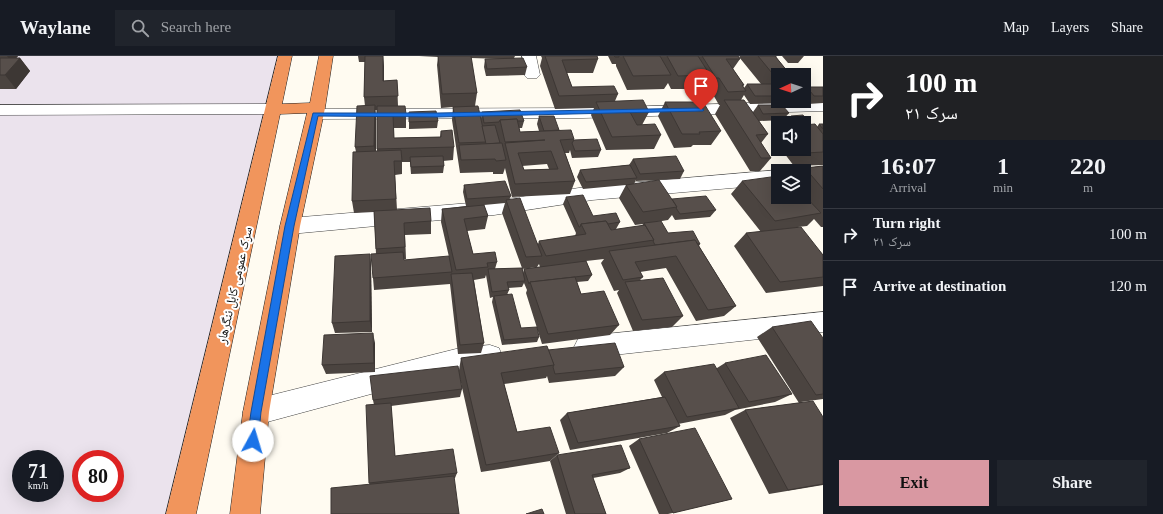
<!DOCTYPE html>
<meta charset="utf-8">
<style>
:root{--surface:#171b24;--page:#20242c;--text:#f1f3f6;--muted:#9ea1a6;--line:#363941;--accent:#d998a2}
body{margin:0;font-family:"Times New Roman","Noto Naskh Arabic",serif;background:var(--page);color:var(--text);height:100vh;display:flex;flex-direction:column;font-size:15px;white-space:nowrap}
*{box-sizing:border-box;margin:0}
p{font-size:13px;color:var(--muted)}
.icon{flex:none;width:22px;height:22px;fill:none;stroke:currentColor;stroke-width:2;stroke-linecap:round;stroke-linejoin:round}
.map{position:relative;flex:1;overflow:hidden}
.sheet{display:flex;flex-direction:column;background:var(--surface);width:340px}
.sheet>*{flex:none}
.banner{background:#202124;color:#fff;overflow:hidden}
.needle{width:26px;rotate:267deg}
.fabs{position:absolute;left:771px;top:12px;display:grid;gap:8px}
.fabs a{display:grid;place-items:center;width:40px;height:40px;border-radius:0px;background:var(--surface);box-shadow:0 4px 16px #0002;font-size:20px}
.speed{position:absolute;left:12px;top:394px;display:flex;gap:8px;font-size:20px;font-weight:700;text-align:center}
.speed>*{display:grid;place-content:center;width:52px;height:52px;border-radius:50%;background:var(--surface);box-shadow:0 4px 16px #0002;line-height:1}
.speed small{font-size:10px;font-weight:400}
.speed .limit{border:6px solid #d22;background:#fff;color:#111}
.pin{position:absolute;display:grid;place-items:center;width:34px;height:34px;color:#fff;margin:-41px -17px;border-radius:50% 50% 50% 0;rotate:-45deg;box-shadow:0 0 4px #0007}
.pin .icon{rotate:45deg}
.me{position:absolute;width:44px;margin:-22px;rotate:6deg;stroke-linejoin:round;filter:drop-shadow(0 0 3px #0008)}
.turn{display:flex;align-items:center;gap:14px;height:84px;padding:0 16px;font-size:18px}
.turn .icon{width:52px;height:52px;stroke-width:2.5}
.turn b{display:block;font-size:28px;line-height:34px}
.eta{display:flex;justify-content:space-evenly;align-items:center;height:68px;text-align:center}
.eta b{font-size:24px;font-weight:600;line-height:28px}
.button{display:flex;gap:8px;margin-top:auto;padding:8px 16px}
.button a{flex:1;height:46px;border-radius:0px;background:var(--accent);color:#111;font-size:16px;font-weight:600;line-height:46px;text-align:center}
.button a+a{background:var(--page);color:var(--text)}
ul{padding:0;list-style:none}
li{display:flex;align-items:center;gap:12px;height:52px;padding:0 16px;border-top:1px solid var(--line)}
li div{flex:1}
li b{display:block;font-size:15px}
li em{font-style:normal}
header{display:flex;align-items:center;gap:24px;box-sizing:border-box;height:56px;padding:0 20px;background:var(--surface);border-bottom:1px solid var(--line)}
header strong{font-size:19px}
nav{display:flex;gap:22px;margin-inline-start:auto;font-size:14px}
.search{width:280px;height:36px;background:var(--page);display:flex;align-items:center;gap:10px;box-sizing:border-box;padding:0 14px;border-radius:0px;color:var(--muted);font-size:15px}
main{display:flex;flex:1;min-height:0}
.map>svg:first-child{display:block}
.industrial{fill:#ebe3ed;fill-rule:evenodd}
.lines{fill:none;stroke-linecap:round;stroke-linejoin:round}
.minor-casing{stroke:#424242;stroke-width:1}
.highway-casing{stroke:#202020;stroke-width:1}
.minor{fill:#fff;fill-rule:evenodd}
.highway{fill:#f1955c;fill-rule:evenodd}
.wall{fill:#4b4440;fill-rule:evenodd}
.shaded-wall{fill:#3d3734}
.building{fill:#574f4b;stroke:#3d3734;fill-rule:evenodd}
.route{fill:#1a73e8;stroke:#114b97}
.labels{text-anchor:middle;stroke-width:4;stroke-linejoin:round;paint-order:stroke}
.street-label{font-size:13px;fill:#0f0f0f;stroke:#fff}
</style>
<header>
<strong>Waylane</strong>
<div class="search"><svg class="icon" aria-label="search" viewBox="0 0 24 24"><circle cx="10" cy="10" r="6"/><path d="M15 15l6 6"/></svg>Search here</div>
<nav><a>Map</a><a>Layers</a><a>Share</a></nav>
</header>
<main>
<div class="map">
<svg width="823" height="458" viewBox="0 0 823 458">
<rect width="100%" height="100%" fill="#fffbf1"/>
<path class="industrial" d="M0,0h285l-104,458h-181zM21,403h34v34h-34zM81,403h34v34h-34z"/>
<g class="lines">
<defs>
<g id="minor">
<path d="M522,0h14l4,19 -3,3h-10l-3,-3z"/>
<path d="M823,45v10l-240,7 -268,1 -6,-1 -2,-4 2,-4 6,-1 268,-1z"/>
<path d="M274,48l6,1 2,4 -2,4 -6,1 -274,1v-10z"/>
<path d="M778,114l2,1h-2v13l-186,16 -98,15 -204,19 -7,-3 -3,-5 3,-5 7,-3 204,-17 98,-15z"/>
<path d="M823,256v20l-237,26 -8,-3 -4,-8 4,-8 8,-3z"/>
<path d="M490,289l9,3 3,8 -3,8 -9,3 -30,3 -204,55 -9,-4 -4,-9 4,-9 9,-4 204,-51z"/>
</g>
<path id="highway" d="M278,0h14l-10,48 28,-1 9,-47h14l-8,52 -25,118 -31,186 -9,102h-30l13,-102 37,-186 27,-113 -27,1 -84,400h-30z"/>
</defs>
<use href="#minor" class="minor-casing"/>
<use href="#highway" class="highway-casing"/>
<use href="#minor" class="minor"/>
<use href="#highway" class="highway"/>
</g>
<g class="wall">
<path d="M0,0h18l-2,2h4l10,13 -14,18h-16z"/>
<path d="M358,0h25l1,25 13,-1 1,26 8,8v14h-12v10l46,-1 1,-6 13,16 -1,13 -10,1 1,5 -1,7 -32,1 -1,-12h-8v12l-7,1 2,35 34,11v13l-26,1 1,24h-2v1l45,-3 -8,-35 1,-13 24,-3 -3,-14 1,-7 47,11 -2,4 29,44 1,-3 36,-5 1,-3 -13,-29 3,-7 27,19 27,6 -4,7 -5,1 31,-4 1,-2 -8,1 -16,-27 7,-13 -43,4 -6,-12 3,-7 49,-5 4,-6 51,12 -4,8 -44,2v-1l-2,4 38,15 44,11 -6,7 -35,3 -3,-5 -4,5 -12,2 12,11 32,11 -1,2 37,60 -12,10 -28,5 -30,-53 -26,4 3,5 -3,3 43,36 -11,11 -39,4 -16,-38 2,-3 -5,1 -13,-28 3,-4 -18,2 6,14 -4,6 -11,1 4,12 38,31 -9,10 -68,9 -16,-51 1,-3 -3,-7 -2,4 -14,1 1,2 -2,5 14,33 18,9 -2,5 -35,3 -10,-43 1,-5 -3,1 -4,-23 -1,3 -11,2 10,63 -3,10 -23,1 -8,-70 -76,6 -1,-12 3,-24 -2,-42 -20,1 -2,-12 4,-49 -1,-5 10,-41 -1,-9 1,-35h-6zM375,54h2v41h-1v-32zM505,147l-3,10 20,55 -27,1 2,-7 -24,-8 -6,-23 18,-2 3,-13 -4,-11zM539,208l1,3 -16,2 -1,4 -1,-4 15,-2z"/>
<path d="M419,0h96l-1,2 13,9 -2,8 -39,1 -2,-9 1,-8h17l-31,-1 6,35 -2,13 6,12 1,-6 42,9 -2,7h-3l1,4 19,-1 -2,-7 2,-8 20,14 15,9v1l27,10 -3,7 -26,1 -2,-8 -1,3h-4l10,28 -5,13 -58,3 -7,-29 -2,6h-10v-2l-33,1 -8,-53 1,-13 -12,1 -4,-43 1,-8zM547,108l2,5 -25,1 -2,-4z"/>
<path d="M541,0h56l1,3 -5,14h-26l5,14 46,7 -3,7 34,11 -7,13 19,10 -7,14 -48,1 -15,-35 3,-7 -39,1 -15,-43 2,-8z"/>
<path d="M608,0h130l2,3 -7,10 11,16 -1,1 1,2 3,-4h14l-22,-27 1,-1h37l-1,1 12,15 -2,3h-8v26h15l-2,2 -41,1 -6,-9 -3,5 12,12 5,-7 31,8 -6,7 -24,1 9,13 -7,9 10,15 -11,13h-10l-35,-57 5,-9h-1l-8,-14 -4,1 -3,-6 -2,3h-31l-3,-6 -4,6 -37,1 -11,-24v-2h-4z"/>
<path d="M782,0h22l-6,7h-10z"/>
<path d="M807,31h16v16l-15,1 -4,-6v-8z"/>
<path d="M665,46l56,29 -10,14h-18l-2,2 -17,1 -16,-32z"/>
<path d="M409,56l29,9 -1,7 -28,1z"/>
<path d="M791,60l19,9 7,2 2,-3h4v41l-29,1 -13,-17h23l-18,-27z"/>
<path d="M778,78v12l-5,-7z"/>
<path d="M823,110v61h-2l-7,-8 -7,7 -9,1 25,28v31l-57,7 -32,-47 12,-13 15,-1 -30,-38 11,-13 62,16v-26h-2l3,-3z"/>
<path d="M370,198l1,12 1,66 -37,1 -3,-10z"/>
<path d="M772,271l51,11v61l-22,3 22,15v68l-54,9 -39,-76 15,-8 54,-7 -42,-66z"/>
<path d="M375,287v29l-49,2 -4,-9z"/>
<path d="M548,294l76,17 -9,9 -66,7 -2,-7 -1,2 -42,6 13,48 42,21 -9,8 -69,11 -22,-98 3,15 -2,8 -69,9 4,50 62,17 -2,5 -85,7 -1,-2 5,-78 -1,-5 86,-30 2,-12z"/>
<path d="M725,307l67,31 -17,8 -40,8 -10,5 -47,9 2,2 -13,7 -97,17 -10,-30 7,-7 95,-16 -8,-17 10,-8 53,-4z"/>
<path d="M639,383l93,60 -64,15h-9l-30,-68z"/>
<path d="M557,399l73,13 -10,5 -27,5 13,36h-40l-16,-53z"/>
</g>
<g class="shaded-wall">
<path d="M7,0h11l-6,7z"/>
<path d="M383,0l1,10v28l-1,-13z"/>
<path d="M20,2l10,13 -14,18 -11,-14z"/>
<path d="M375,49l1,14v41l-2,-14z"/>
<path d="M370,198l1,12 1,66 -2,-11z"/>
<path d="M373,277l2,10v29l-1,-9z"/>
</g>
<g class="building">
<path d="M365,0h18v25l14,-1 1,16 -34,1z"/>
<path d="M438,0h33l6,37 -35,1z"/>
<path d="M545,0h52l1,3 -36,1 10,27 42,-1 4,8 -59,2z"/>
<path d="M614,0h5v1h-4z"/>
<path d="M623,0h37l11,19 -38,1z"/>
<path d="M667,0h31l12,19 -32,1z"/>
<path d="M702,0h36l2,3h-14l18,26h-2l4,6 -18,1 -9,-14h-3z"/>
<path d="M758,0h17l13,16 -16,1z"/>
<path d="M0,2h20l-15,17h-5z"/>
<path d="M523,2l4,9 -40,2 -2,-10z"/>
<path d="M747,28h31v12h-23z"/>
<path d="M807,31h16v9h-9z"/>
<path d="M643,44l6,12h-19l7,13 18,-1 6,11 -49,2 -16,-35z"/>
<path d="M724,44h20l24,34 -12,1 15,23h-10z"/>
<path d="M665,46h38l18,29 -22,1 1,2h-18z"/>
<path d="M375,49l-1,41 -19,1 2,-41z"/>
<path d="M758,49h24l7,8 -26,1z"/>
<path d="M377,50h28l1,8 -13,1 1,23 47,-1v-6l11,-1 2,17 -77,2z"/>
<path d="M478,50l8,36 -27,1 -6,-36z"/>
<path d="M520,54l4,11h-7v-2l-17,1 -1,2 -15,1 -2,-11z"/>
<path d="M436,55l2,10 -29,1v-10z"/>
<path d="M803,59l7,10h-6v-2h-19v-1h11l-5,-6z"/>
<path d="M539,60h15l5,14 -15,1z"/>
<path d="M517,63l3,13 51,-2 3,9 -14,1 15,41 -60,3 -10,-41 40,-3 -40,2 -5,-22zM551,95l7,18 -34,1 -6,-17z"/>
<path d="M815,68l8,10v18l-17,1 -3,-4h1v-24z"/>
<path d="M819,68h4v5z"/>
<path d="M495,69l5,18 -14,1 -4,-18z"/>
<path d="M597,83l4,11 -26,1 -3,-8 2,-3z"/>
<path d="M502,87l4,17 -10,1 -1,-2 -34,1 -2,-15z"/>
<path d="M401,94l1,11h-8l2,38 -44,2 1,-49z"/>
<path d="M443,100l1,10 -33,1 -1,-10z"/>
<path d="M676,100l8,15 -44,3 -7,-15z"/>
<path d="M630,109l7,13 -51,4 -6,-12z"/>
<path d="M823,110v23l-18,-21z"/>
<path d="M778,120v21h26v-2l17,18 -46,8 -33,-40z"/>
<path d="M659,124l18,27 -34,5 -17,-27z"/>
<path d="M505,125l6,15 -44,3 -3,-14z"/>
<path d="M583,139l10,21 23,-3 4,9 -12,2 -2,-3 -25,3 -1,3h-1l-13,-30z"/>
<path d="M706,140l10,14 -36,4 -4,-6 1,-1 -5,-8z"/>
<path d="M520,142l22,58 -16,1 -20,-57z"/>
<path d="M484,149l4,11 -24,3 9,35 22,-2 2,10 -10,1 1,4 -32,3 -14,-61z"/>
<path d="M430,152l1,13 -27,2 1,24 -29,2 -2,-38z"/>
<path d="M606,165l5,9 34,-5 9,15 -108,16 -7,-15 47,-7 -5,-10z"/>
<path d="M661,165l7,12 25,-2 7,13h-2l-3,-4 -40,5 -2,-4 1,-1 -10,-17z"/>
<path d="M801,171l22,28v22l-43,5 -34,-49z"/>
<path d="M695,184l41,66 -28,4 -32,-54 -41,6 8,15 -20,3 -14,-29z"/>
<path d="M403,196l1,8 45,-4 3,16 -79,6 -2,-24z"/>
<path d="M370,198v67l-38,2 3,-67z"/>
<path d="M586,205l6,14 -62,7 -1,2 -5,-15z"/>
<path d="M522,212l3,13 -18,1 2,8 -17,2 -4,-23z"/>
<path d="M472,217l12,70 -24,2 -9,-71z"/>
<path d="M575,221l6,17 23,-3 15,34 -71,9 -18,-52z"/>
<path d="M663,222l20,38 -41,4 -17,-38z"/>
<path d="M512,238l9,34 16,-1 2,10 -35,3 -10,-44z"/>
<path d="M811,265l12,17v56l-7,1 -44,-68z"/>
<path d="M373,277l1,30 -52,2 2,-30z"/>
<path d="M615,287l9,24 -69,7 -2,-7 1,-2 -6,-15z"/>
<path d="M547,290l7,19 -53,8 16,59 33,-5 9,26 -73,12 -25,-107z"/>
<path d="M766,299l26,39 -43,8 -24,-39z"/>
<path d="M714,308l25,44 -52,9 -23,-45z"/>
<path d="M458,310l4,23 -89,11 -3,-24z"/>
<path d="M665,341l15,29 -102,17 -11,-30z"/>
<path d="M813,345l10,16v67l-35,6 -43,-80z"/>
<path d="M391,347l4,53 58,-7 4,24 -88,10 -3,-78z"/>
<path d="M695,372l37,71 -59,14 -34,-74z"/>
<path d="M621,389l9,23 -38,7 14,39h-31l-18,-59z"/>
<path d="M454,420l5,38h-128v-26z"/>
<path d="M542,453l2,5h-18z"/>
</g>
<path class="route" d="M701,52l3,2 -1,1 -265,6 -120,-1 -24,110 -33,186 -3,29 -1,4 -4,2 -4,-2 -2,-4 4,-29 34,-186 28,-113h125z"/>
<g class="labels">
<g class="street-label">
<text transform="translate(234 229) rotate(-77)" y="5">سرک عمومی کابل ننگرهار</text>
</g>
</g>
</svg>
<div class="fabs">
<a><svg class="needle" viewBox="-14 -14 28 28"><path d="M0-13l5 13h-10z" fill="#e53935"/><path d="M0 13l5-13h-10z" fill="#9ea1a6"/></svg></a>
<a><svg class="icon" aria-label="sound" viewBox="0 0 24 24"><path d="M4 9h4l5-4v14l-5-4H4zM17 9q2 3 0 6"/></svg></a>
<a><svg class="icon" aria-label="layers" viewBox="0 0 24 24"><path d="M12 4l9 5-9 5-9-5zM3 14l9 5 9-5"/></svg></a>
</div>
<div class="speed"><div>71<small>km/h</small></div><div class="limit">80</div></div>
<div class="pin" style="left:701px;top:54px;background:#d93025"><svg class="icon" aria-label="arrive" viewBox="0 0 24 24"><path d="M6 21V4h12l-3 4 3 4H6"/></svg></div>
<svg class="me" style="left:253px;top:385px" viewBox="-20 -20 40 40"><circle r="19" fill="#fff"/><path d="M0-13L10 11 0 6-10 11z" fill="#1a73e8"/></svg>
</div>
<section class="sheet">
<div class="banner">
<div class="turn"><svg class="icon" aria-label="right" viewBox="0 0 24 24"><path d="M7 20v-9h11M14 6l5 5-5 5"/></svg><div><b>100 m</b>سرک ۲۱</div></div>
</div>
<div class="eta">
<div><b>16:07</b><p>Arrival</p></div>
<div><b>1</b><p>min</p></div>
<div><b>220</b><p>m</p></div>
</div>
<ul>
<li><svg class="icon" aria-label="right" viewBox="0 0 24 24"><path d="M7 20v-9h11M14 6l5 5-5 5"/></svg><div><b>Turn right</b><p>سرک ۲۱</p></div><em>100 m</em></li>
<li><svg class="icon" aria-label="arrive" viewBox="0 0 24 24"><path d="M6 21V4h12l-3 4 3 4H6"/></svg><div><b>Arrive at destination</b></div><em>120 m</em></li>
</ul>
<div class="button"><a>Exit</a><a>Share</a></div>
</section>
</main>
